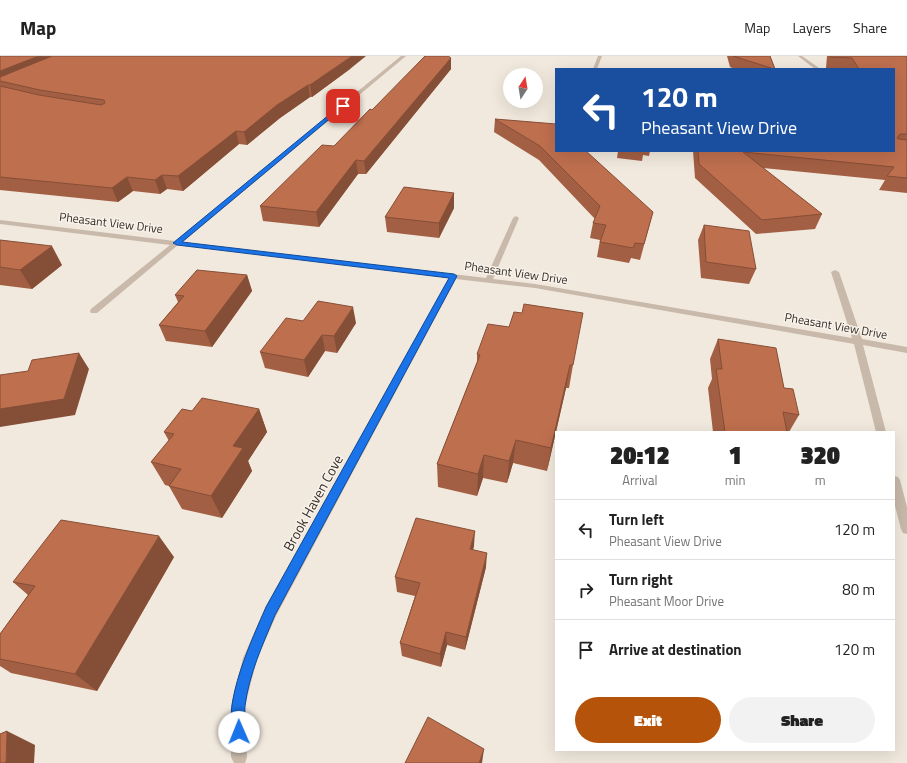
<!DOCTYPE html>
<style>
:root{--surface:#fff;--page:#f2f2f2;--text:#222;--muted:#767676;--line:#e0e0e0;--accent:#b45309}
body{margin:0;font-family:"Titillium Web",sans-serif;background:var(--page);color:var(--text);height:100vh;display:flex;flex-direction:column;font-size:15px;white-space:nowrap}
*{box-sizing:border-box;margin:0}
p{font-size:13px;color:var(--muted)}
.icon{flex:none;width:22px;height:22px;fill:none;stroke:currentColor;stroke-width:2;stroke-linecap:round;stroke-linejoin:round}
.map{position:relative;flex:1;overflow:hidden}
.details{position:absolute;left:555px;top:375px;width:340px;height:320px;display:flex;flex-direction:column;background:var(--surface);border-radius:0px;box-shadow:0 4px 16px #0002}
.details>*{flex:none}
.guide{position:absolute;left:555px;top:12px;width:340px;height:84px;border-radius:0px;box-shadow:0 4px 16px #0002;background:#1a4fa0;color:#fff;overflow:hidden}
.needle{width:26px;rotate:12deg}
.buttons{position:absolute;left:503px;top:12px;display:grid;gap:8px}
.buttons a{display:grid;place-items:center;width:40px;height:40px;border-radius:50%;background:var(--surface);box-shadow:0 4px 16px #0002;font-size:20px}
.pin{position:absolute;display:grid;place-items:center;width:34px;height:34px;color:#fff;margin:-17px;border-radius:8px;box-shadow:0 2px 6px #0006}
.me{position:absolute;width:44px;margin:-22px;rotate:359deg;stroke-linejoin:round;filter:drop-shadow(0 0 3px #0008)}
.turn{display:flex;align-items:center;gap:14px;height:84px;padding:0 20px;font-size:18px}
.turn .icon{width:52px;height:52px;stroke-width:2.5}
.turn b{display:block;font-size:28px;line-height:34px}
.eta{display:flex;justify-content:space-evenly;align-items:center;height:68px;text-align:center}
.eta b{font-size:24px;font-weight:800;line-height:28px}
.cta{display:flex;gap:8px;margin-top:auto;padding:8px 20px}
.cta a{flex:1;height:46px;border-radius:24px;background:var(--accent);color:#fff;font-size:16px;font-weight:800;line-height:46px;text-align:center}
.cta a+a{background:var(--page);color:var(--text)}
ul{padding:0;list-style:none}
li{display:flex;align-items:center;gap:12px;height:60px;padding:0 20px;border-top:1px solid var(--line)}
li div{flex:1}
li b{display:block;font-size:15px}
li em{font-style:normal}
header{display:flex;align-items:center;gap:24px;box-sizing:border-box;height:56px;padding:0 20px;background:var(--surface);border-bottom:1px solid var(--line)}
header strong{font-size:19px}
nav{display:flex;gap:22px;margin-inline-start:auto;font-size:14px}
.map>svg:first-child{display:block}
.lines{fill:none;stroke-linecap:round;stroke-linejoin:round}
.minor{fill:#c8b9aa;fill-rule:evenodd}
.wall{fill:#a35f43}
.shaded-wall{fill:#854e37}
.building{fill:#be6f4e;stroke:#854e37}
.route{fill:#1a73e8;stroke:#114b97}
.labels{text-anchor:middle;stroke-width:3;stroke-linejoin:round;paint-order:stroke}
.far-street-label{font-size:12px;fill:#362e29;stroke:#f8f2ea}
.street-label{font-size:14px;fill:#362e29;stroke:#f8f2ea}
</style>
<header>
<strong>Map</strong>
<nav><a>Map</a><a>Layers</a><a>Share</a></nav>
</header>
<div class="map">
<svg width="907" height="707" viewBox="0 0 907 707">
<rect width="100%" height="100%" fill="#f1e9dd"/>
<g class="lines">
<g class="minor">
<path d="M401,0h5l-223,186 303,36 27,-60 3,-2 3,2 -26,61 42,5 317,54 -21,-66 4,-2 4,2 23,67 45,8v6l-44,-8 23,87h-10l-22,-88 -319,-56 -79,-9 -180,337 -19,43 -12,47 2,51 -2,6h-11l-3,-6v-51l12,-48 23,-52 183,-328 -271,-33 -81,68h-6l-1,-2 1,-2 79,-64 -170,-21v-4l175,21z"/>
<path d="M598,0h4l-5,13h-4z"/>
<path d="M798,0h4l17,12 -4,1z"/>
<path d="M894,420l4,1 2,3 7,27v27l-4,-1 -2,-4 -7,-27z"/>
</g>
</g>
<g class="wall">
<path d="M0,0l350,13 -38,28h-2l-30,21 -33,27 -8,-1 -56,47 -16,-2 -7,5 -27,-3 -15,11 -118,-12z"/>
<path d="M727,0h43l5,13h-40l-5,-2z"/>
<path d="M827,0h80v137l-28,-3 6,-10 -122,-12 59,46 -7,15 -59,5 -61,-56 -2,-27h201v-82h-51l-17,-1z"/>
<path d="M451,2v11l-85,105h-8l-39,53 -56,-6 -3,-15 74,-60 38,-36z"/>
<path d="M495,63l158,93 -13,48 -9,-2 -2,5 -32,-6 3,-17 -10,-2 3,-15 2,-4 -56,-59 -45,-28z"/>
<path d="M618,95h32l-1,5 -6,-1 -1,6 -25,-3z"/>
<path d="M454,137v15l-15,30 -52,-6 -2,-15z"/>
<path d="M704,169l52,44 -7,15 -48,-6 -3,-38z"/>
<path d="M0,184l62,25 -30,24 -32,-4z"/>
<path d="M247,219l5,16 -40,56 -46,-6 -7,-16 19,-23 -3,-7z"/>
<path d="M303,265l53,2 -19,30 -12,-2 -17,26 -43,-9 -5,-16z"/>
<path d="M718,283l66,49 15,27 -10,17h-76l-5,-44 4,-9 -2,-20z"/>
<path d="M477,298l96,11 -4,23h-3l-19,83 -34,-8 -6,20 -24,-5 -6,18 -39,-9 -1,-23 40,-102z"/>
<path d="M259,353l8,23 -19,29 4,10 -30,47 -40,-9 -13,-23 -4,-1 -14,-23 18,-21 -5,-9 28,-21z"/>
<path d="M474,490l-1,3 13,18 -21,83 -18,-5 -6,22 -39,-11 -2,-13 15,-47 -18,-4 -2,-15z"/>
<path d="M174,501l-77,134 -86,-18 -11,-7v-32l28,-39 -15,-13z"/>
</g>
<g class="shaded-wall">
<path d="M39,0h33l-72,25v-10z"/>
<path d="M352,0h14l-16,13 -38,28 -2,-12z"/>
<path d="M451,2v11l-85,105 -2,-13z"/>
<path d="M308,29l2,12 -30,21 -33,27 -3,-13 33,-27z"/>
<path d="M236,75l3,13 -56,47 -5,-15z"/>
<path d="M356,104l2,14 -39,53 -3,-15z"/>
<path d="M162,119l5,14 -7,5 -5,-14z"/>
<path d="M127,121l6,14 -15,11 -6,-14z"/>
<path d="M454,137v15l-15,30v-15z"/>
<path d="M52,190l10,19 -30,24 -12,-19z"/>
<path d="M247,219l5,16 -40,56 -7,-16z"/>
<path d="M353,251l3,16 -19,30 -3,-17z"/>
<path d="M322,279l3,16 -17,26 -4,-17z"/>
<path d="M79,297l10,16 -14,46 -75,12v-18z"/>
<path d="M570,309l-4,23 -19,83 4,-23z"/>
<path d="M259,353l8,23 -19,29 4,10 -30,47 -11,-22 22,-50z"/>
<path d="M516,384l-3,23 -6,20 2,-22z"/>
<path d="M484,399l-1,23 -6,18 1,-22z"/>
<path d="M475,475l-1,15 -5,18 1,-15z"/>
<path d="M159,480l15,21 -77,134 -22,-17z"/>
<path d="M487,497l-1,14 -21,83 1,-13z"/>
<path d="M446,576l1,13 -6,22 -1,-13z"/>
<path d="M7,675l28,14 -1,18h-28z"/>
<path d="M484,693l-2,14h-3z"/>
</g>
<g class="building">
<path d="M0,0h39l-39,15z"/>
<path d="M52,0h300l-42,29h-2l-31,20 -33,27 -8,-1 -58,45 -16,-1 -7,5 -28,-3 -15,11 -112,-11v-91l39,9 62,10 4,-2 -1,-3 -64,-10 -40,-9v-4z"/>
<path d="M425,0h23l3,2 -87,103 -8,-1 -40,52 -56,-6 62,-61 12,1 36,-37 2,1z"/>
<path d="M733,0h37l5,13h-1z"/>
<path d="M831,0h76v78h-7l-3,4 2,1 8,1v38l-20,-2 7,-9 -151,-15 79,62 -60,6 -63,-56 -1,-13h196v-82h-35l-7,-11 -22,-1z"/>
<path d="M495,63l61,5v27h30l67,61 -9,32 -9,-1 -2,5 -33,-6 6,-17 -13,-2 7,-17 -60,-60z"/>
<path d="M404,131l50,6 -15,30 -54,-6z"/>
<path d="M704,169l45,6 7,38 -50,-7z"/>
<path d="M0,184l52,6 -32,24 -20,-3z"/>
<path d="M197,214l50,5 -42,56 -46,-6 25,-29 -9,-1z"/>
<path d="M318,245l35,6 -19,29 -12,-1 -18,25 -44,-8 26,-34 17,3z"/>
<path d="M524,248l59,9 -10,52h-3l-19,83 -35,-8 -7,21 -25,-6 -6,19 -41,-10 43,-109 -3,-1 11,-30 21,3 5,-15 8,1z"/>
<path d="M718,283l58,9 8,40 9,1 6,26 -16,-3 4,20h-62l-9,-63h6z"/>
<path d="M79,297l-15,46 -64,10v-34l28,-4 4,-11z"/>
<path d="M202,342l57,11 -26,37 10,2 -32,48 -42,-10 12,-17 -30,-7 23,-28 -10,-2 18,-23 10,2z"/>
<path d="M416,462l59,13 -5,18 17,4 -21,84 -20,-5 -6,22 -40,-11 20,-60 -25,-6z"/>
<path d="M61,464l98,16 -84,138 -75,-15v-25l35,-48 -22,-4z"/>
<path d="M428,661l56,32 -5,14h-74z"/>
<path d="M7,675l-1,32h-6v-29z"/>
</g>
<path class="route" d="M341,49l4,1 -163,136 272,32 3,2 -182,339c-12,29 -26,59 -30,91 -1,10 3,21 -1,31l-5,2 -5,-2c-13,-32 19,-100 32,-130l183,-329 -272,-33 -4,-2z"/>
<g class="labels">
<g class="far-street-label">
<text transform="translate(111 167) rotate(7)" y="4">Pheasant View Drive</text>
<text transform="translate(516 217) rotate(8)" y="4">Pheasant View Drive</text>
<text transform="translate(836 270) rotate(10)" y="4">Pheasant View Drive</text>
</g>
<g class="street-label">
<text transform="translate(313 447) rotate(-61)" y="5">Brook Haven Cove</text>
</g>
</g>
</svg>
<div class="buttons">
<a><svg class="needle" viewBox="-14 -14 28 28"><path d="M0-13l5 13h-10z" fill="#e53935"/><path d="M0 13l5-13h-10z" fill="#767676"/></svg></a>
</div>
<div class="pin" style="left:343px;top:50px;background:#d93025"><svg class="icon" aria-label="arrive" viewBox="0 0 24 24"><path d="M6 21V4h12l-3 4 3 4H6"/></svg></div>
<svg class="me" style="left:239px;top:676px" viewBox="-20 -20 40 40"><circle r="19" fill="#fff"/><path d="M0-13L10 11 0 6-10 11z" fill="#1a73e8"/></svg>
<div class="guide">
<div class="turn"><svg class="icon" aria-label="left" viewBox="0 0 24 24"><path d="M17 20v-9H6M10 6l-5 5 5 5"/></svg><div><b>120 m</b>Pheasant View Drive</div></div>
</div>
<section class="details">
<div class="eta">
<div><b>20:12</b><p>Arrival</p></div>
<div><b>1</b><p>min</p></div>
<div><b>320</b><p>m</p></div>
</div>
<ul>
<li><svg class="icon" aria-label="left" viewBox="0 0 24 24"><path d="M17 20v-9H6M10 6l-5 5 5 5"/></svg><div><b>Turn left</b><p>Pheasant View Drive</p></div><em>120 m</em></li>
<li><svg class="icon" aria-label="right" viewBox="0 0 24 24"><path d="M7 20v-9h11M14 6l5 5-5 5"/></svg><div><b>Turn right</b><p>Pheasant Moor Drive</p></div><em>80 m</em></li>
<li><svg class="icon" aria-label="arrive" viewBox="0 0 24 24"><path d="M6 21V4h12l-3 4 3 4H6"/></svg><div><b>Arrive at destination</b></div><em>120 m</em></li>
</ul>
<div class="cta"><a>Exit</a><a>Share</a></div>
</section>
</div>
